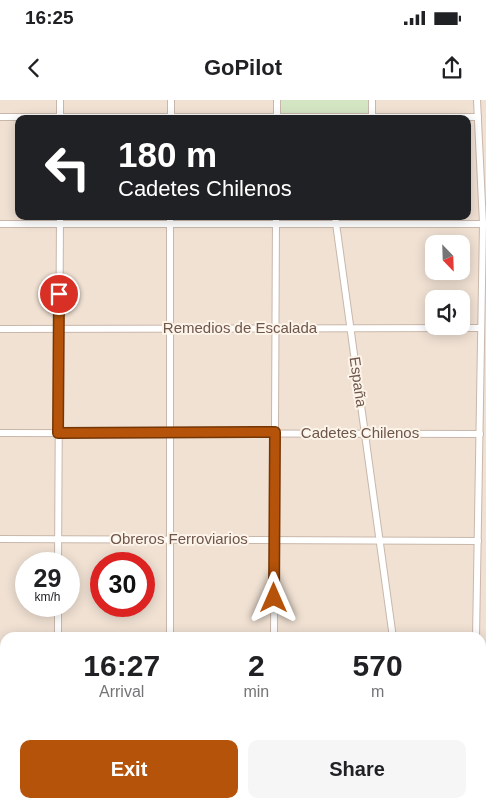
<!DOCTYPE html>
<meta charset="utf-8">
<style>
:root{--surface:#fff;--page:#f6f6f6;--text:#202124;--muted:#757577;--accent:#b45309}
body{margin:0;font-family:Helvetica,sans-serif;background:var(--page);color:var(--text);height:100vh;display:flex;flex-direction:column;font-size:19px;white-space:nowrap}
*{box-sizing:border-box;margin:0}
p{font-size:16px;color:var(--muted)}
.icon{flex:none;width:28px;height:28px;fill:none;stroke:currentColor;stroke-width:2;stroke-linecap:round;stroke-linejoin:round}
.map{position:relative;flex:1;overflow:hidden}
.details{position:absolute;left:0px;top:532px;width:486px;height:176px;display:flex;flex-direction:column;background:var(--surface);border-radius:15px 15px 0 0;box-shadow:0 2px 12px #0003}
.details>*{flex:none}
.guide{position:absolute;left:15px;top:15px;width:456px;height:105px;border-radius:10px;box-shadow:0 2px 12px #0003;background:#202124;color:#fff;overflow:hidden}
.needle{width:32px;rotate:157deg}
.controls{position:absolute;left:425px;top:135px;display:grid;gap:10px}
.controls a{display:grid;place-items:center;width:45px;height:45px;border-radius:10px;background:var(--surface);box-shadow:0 2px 12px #0003;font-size:25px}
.speed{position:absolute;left:15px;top:452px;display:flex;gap:10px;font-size:25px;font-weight:700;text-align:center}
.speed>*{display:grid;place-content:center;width:65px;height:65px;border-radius:50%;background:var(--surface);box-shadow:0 2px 12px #0003;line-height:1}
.speed small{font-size:12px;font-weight:400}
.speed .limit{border:8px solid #d22;background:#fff;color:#111}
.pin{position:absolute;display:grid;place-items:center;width:42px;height:42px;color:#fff;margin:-21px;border:2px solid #fff;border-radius:50%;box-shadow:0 1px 5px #0007}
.me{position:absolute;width:55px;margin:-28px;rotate:0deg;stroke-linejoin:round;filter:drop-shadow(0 0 4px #0008)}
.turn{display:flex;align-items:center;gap:18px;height:105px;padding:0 20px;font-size:22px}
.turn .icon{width:65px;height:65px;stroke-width:2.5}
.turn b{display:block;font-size:35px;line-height:42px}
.eta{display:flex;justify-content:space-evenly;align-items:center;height:85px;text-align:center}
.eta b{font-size:30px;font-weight:800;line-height:35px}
.primary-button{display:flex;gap:10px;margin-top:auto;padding:10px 20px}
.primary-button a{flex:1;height:58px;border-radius:10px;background:var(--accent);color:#fff;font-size:20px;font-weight:800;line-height:58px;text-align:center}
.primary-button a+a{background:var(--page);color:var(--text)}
.status{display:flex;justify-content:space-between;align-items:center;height:35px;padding:0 25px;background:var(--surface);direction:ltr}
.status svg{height:14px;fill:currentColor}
header{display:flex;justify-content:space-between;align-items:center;height:65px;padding:0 20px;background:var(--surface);font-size:22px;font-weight:800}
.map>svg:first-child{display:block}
.residential{fill:#f0e1d3;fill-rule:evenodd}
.education{fill:#ece1f5}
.green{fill:#d4e5c4}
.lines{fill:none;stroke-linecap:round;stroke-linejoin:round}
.street-casing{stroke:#c9b7ab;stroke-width:8}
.secondary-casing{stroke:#ceb9ac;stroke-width:11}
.path{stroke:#d0b1a2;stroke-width:1;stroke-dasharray:1 4;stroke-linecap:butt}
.street{stroke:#fff;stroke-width:6}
.secondary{stroke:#fff;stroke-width:9}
.route-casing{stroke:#753606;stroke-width:12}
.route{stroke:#b45309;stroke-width:9}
.labels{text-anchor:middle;stroke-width:4;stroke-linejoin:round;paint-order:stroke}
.street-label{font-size:15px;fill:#6f564c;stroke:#fdf4e9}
</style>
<div class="status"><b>16:25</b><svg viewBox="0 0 49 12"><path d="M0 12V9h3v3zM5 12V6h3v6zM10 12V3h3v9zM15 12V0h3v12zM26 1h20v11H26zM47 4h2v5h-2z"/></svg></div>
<header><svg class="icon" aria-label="back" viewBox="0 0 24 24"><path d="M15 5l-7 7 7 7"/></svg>GoPilot<svg class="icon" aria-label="share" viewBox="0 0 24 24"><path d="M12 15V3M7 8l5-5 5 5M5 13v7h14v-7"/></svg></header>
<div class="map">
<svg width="486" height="708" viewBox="0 0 486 708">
<rect width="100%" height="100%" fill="#f9efe4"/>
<path class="residential" d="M0,0h486v708h-486zM19,19h449v97h-449zM434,144h27v27h-27zM434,199h27v27h-27zM26,464h43v42h-43zM101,464h43v42h-43zM5,538h476v166h-476z"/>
<path class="education" d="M271,704h44l-1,4h-44z"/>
<g class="green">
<path d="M277,0h95v17l-95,1z"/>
<path d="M173,704h81v4h-82z"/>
</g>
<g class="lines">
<defs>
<g id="street">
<path d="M60,0v19"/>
<path d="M171,0v19"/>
<path d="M277,0v19"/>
<path d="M372,0v17"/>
<path d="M0,17h478"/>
<path d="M335,116l58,422"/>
<path d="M0,124h486"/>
<path d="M0,229l481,-1"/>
<path d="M0,333l480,1"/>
<path d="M0,439l478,2"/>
<path d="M58,464l2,-348"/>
<path d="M58,538v-32"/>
<path d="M170,538v-422"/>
<path d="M274,538l2,-422"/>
<path d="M476,538l7,-414 -6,-124"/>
<path d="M481,551h5"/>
<path d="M481,650h5"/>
<path d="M0,678l5,1"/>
<path d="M153,704l12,2"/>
<path d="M62,708l1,-4"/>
<path d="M262,708l1,-4"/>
<path d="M353,708l1,-4"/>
</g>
<g id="secondary">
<path d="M0,550h5"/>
<path d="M0,572h5"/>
<path d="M449,708l1,-4"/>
</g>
</defs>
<use href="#street" class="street-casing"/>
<use href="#secondary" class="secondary-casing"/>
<g class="path">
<path d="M0,563h5"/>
<path d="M118,704l26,4"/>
</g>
<use href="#street" class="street"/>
<use href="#secondary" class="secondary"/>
</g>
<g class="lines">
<defs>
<path id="route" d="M59,194l-1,139 217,-1 -1,166"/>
</defs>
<use href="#route" class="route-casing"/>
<use href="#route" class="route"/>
</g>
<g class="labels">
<g class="street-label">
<text x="240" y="233">Remedios de Escalada</text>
<text transform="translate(358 282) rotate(82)" y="5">España</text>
<text x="360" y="338">Cadetes Chilenos</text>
<text x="179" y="444">Obreros Ferroviarios</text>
</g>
</g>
</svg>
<div class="controls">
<a><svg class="needle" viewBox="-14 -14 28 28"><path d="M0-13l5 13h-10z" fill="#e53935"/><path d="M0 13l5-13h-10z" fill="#757577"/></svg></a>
<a><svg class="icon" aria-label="sound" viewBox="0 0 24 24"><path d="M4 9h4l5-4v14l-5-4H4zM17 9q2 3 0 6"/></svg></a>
</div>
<div class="speed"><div>29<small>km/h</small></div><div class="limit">30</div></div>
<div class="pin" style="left:59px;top:194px;background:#d93025"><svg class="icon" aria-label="arrive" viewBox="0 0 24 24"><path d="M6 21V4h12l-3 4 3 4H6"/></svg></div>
<svg class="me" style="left:274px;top:498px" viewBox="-20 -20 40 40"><path d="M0-17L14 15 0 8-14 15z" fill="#b45309" stroke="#fff" stroke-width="4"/></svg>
<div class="guide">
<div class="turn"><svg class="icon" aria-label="left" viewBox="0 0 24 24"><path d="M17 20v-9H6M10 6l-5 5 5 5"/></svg><div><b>180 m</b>Cadetes Chilenos</div></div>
</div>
<section class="details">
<div class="eta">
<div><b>16:27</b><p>Arrival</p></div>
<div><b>2</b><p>min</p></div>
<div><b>570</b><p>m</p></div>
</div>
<div class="primary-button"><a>Exit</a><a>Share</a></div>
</section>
</div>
